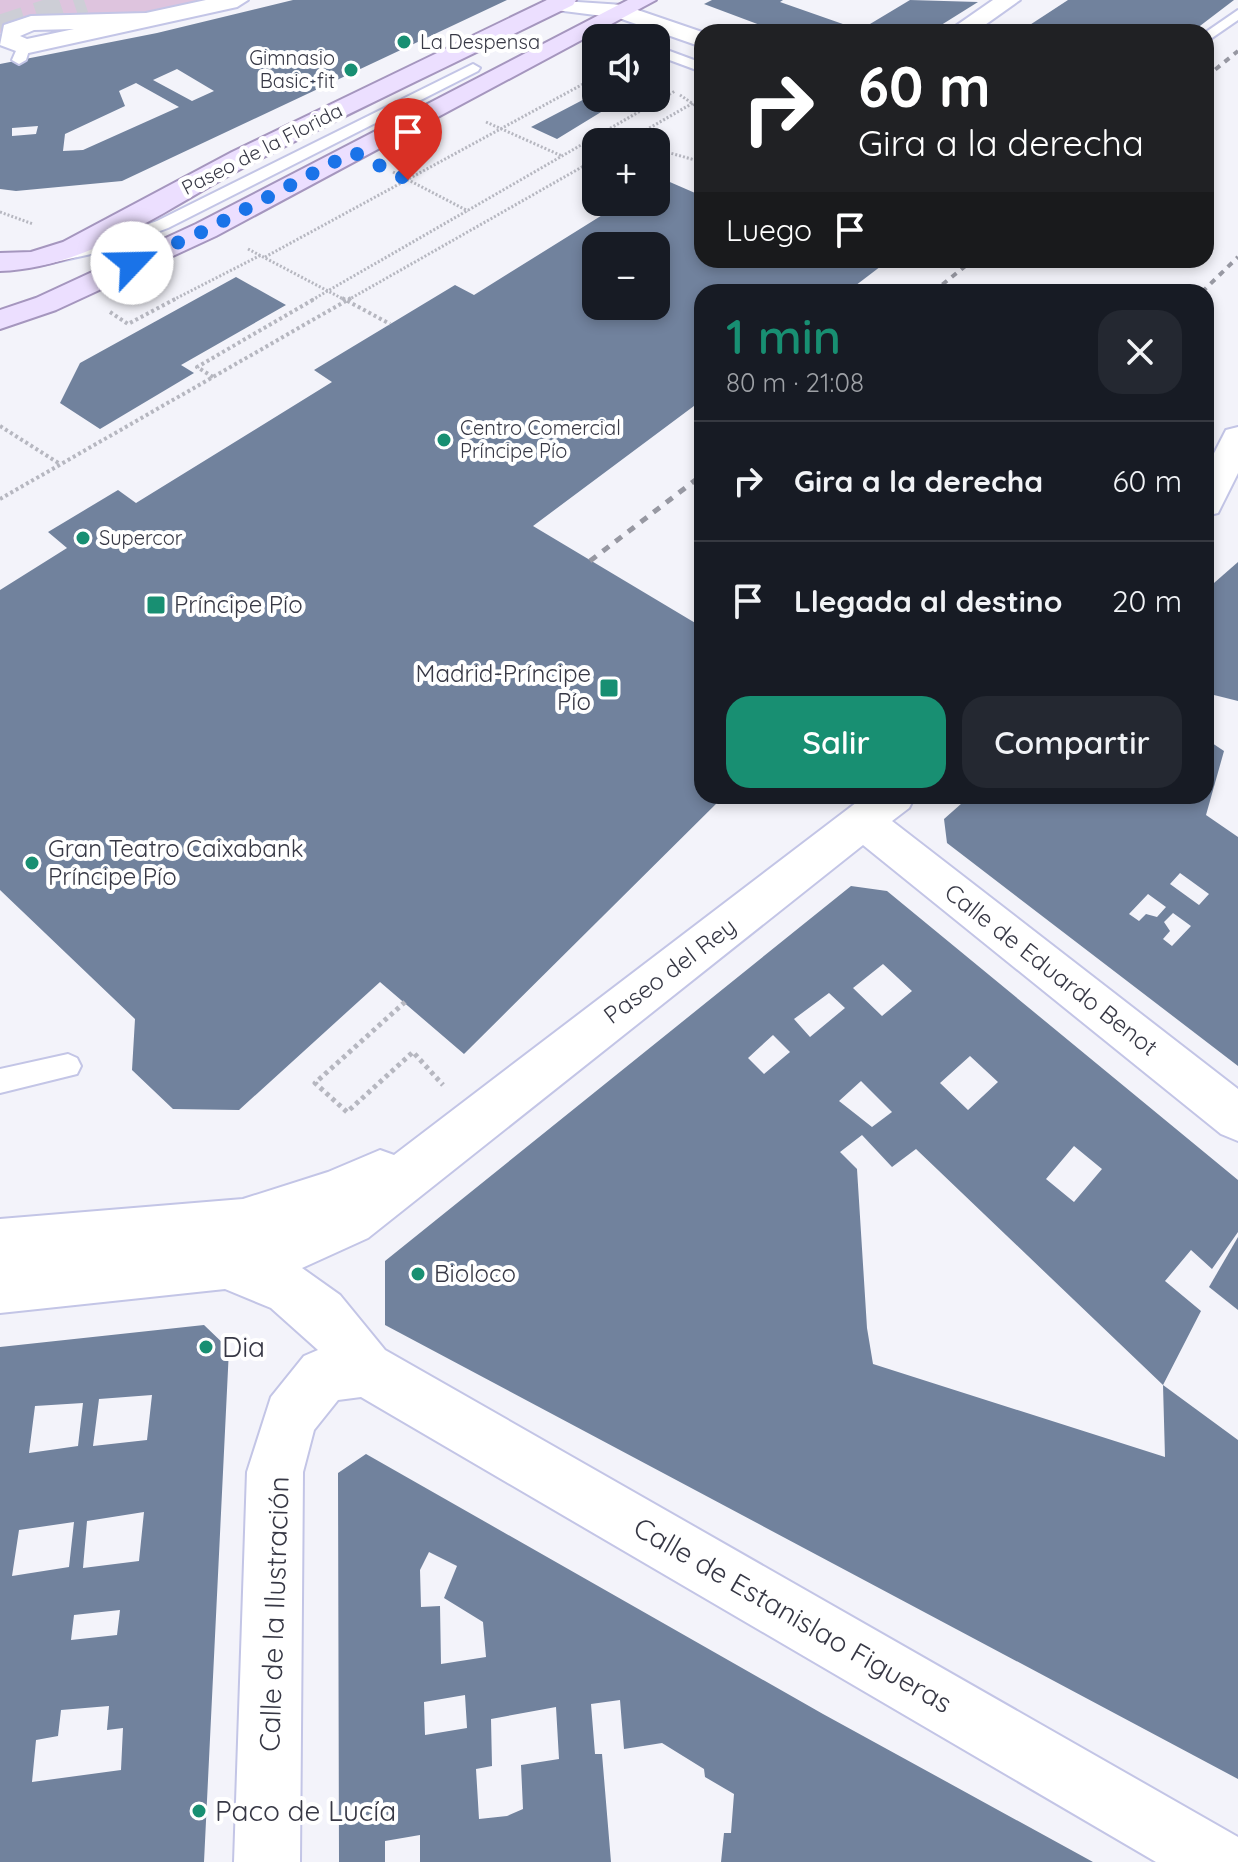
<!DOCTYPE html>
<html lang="es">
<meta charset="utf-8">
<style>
:root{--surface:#171b24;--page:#242831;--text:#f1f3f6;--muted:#9ea1a6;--line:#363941;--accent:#188f72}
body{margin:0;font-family:Quicksand,sans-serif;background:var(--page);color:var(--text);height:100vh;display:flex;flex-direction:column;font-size:30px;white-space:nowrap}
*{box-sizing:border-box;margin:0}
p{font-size:26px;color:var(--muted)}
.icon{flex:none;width:44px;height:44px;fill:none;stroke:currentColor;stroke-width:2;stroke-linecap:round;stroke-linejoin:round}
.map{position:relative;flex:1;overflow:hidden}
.details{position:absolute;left:694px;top:284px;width:520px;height:520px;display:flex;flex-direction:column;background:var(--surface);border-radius:24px;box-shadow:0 4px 12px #0003}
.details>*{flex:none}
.banner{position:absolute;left:694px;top:24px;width:520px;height:244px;border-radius:24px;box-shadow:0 4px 12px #0003;background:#202124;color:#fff;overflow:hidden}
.buttons{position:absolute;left:582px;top:24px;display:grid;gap:16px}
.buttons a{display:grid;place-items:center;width:88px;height:88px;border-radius:16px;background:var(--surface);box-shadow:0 4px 12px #0003;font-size:40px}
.pin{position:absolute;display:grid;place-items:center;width:68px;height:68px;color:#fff;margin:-82px -34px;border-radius:50% 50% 50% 0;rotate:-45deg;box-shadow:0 0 8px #0007}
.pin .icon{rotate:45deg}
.me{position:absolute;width:88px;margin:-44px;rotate:66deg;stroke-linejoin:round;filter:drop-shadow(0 0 6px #0008)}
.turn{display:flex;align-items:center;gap:28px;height:168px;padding:0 32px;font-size:36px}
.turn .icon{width:104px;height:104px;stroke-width:2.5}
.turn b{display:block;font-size:56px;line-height:68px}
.then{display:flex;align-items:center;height:76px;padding:0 32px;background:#0003;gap:16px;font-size:30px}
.round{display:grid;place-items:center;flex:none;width:84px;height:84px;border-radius:24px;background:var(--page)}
.summary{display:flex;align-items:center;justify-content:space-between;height:136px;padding:0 32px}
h1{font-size:48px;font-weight:600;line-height:60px;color:var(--accent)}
.primary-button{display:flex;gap:16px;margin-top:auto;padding:16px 32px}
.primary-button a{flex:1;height:92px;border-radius:24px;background:var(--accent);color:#fff;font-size:32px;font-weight:600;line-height:92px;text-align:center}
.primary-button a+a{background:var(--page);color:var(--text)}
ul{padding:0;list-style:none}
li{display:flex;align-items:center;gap:24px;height:120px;padding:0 32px;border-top:2px solid var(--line)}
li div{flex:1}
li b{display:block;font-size:30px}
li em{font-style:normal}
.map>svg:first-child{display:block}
.green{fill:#dec4de}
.building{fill:#71829d;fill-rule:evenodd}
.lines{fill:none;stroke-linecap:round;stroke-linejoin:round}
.highway-tunnel{stroke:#cdced6;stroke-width:26;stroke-dasharray:26 13;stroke-linecap:butt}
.lane-casing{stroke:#c3c5e6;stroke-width:4}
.street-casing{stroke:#c3c5e6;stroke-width:4}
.primary-casing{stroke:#a596be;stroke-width:4}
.path-far2{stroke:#b6b7c0;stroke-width:3;stroke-dasharray:2 2;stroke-linecap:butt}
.path-far1{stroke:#b6b7c0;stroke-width:4;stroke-dasharray:3 3;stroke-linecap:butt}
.path{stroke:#b6b7c0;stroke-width:5;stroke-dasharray:4 4;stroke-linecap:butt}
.lane{fill:#fff;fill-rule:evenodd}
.street{fill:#fff;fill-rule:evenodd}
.primary{fill:#ecdfff;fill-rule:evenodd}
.rail-far1{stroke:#9798a2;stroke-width:4;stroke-dasharray:6 6;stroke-linecap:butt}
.rail{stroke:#9798a2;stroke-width:5;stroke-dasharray:8 8;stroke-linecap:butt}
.route{stroke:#1a73e8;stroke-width:14;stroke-dasharray:0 25.2}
.poi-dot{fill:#188f72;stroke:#fff;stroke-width:3}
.labels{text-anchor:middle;stroke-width:8;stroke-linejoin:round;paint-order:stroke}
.far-poi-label{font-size:20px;fill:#373845;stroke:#fff;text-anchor:start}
.far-street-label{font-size:20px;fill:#373845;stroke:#fff}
.poi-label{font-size:24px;fill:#373845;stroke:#fff;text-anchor:start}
.street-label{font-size:24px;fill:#373845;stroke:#fff}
.near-poi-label{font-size:28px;fill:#373845;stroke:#fff;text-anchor:start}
.near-street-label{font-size:28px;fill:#373845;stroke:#fff}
</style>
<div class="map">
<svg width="1238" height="1862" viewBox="0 0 1238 1862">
<rect width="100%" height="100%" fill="#f3f3fa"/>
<path class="green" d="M0,0h208l-78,17 -58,-2 -72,18z"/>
<g class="building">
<path d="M293,0h214l-385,181 -106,10 -16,-2v-125l157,-31zM177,69l37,22 -22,10 -39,-21zM136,83l43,24 -96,43 -20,1 2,-17 60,-28 -6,-15zM38,126l-2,8 -24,2v-8z"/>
<path d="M712,0h71l-3,2 80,28 50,-30 68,2 -48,30h-151l-75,-28z"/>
<path d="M1068,0h166l-42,32h-173z"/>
<path d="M596,93v5h28l-67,41 -26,-12z"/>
<path d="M656,176l46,20v64h187l-42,32h-145v108l-169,126 169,101v169h22l-260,258 -84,-72 -141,128 -66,-1 -41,-39 3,-51 -135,-129v-300l67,-42 -19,-16 70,-42 18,13 196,-121 -18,-12 141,-85 19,10 146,-91 -4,-2h40zM596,246h60v60h-60z"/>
<path d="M236,277l50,28 -105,60 13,8 -94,56 -40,-26 20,-40z"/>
<path d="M1238,562v139l-32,-8v-103z"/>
<path d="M1206,739l18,12 -18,64 32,22v229l-291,-223 -3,-24 26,-23h236zM1180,873l29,21 -10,11 -29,-21zM1148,894l18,13 -9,10 -11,-3 -7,7 -10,-7zM1173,913l18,13 -19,20 -9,-7 7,-8 -6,-9z"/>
<path d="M851,886l36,5 351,289v52l-26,37 -21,-19 -26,31 36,30 -38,74 -247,-236 -24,18 -30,-32 -22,17 17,17 10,159 6,36 292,93 -2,-72 75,55v339l-853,-454v-64zM883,964l29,27 -30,25 -29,-28zM829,993l16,15 -35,29 -16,-18zM773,1035l17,17 -26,22 -16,-16zM970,1056l28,26 -30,28 -28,-27zM861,1081l31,31 -20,15 -33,-26zM1074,1146l28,23 -28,33 -28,-23z"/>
<path d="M1238,1237v73l-29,-23z"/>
<path d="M204,1325l25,24 -25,513h-204v-515zM152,1395l-5,45 -54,6 6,-47zM83,1403l-5,43 -49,7 6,-47zM144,1512l-5,49 -56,7 4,-47zM74,1522l-5,45 -57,9 7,-46zM120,1610l-3,25 -46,5 3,-25zM109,1706l-2,24 16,-2 -2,42 -89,12 4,-42 22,-4 3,-26z"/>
<path d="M366,1454l457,260 270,148h-372l3,-29h7l3,-39 -29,-17 -1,-8 -42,-26 -38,6 -4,-49 -29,4 4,50h7l9,108h-191v-27l-35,6v21h-46l-1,-389zM429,1552l28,14 -13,32 39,24 3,35 -45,7 -1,-58 -19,1 -1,-37zM465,1695l2,33 -42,7 -1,-33zM556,1707l3,52 -38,6 2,44 -16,7 -28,3 -3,-50 16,-3 -1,-47z"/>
</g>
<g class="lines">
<path class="highway-tunnel" d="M0,28l84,-28"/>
<defs>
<g id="lane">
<path d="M1238,10v10l-32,22v-10z"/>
<path d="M575,31l48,3 6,4h-49l-6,-4z"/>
<path d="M19,44l11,3 -4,13 -7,4 -7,-4z"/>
<path d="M656,46l46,17v9l-46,-17z"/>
<path d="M473,64l7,4 -2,3 -310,157 -59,22 -67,15 -8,-5 64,-17 59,-22z"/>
<path d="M68,1054l9,4 4,8 -4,8 -77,19v-24z"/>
</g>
<g id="street">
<path d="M206,0h42l-11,7 -213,47 -24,-9 4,-20 27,-9 115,-3zM74,29l-47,10 -7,-3 14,-6z"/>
<path d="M547,0l76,5 79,27v15l-83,-29 -71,-9 -3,-5z"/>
<path d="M993,0h27l-45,32h-28z"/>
<path d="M1238,427v46l-20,40 -12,3v-47l20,-39z"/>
<path d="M865,796h50l-6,12 -17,13 346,268v52l-17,-7 -358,-289 -495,393 -66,30 38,27 45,55 853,487v25h-82l-795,-465 -23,3 -24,30 -11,42 -3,390h-66l13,-390 24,-75 33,-41 14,-6 -47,-42 -46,-19 -225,24v-94l243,-20 85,-27 52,-22 14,5z"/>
</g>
<g id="primary">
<path d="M547,0h29l-3,5c-108,53 -217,104 -323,159 -79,41 -159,104 -250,107v-18l31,-1 32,-10 169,-90z"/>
<path d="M628,0h28l-440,236 -160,74 -56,19v-19l36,-12 160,-74z"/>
</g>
</defs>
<use href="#lane" class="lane-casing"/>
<use href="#street" class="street-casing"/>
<use href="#primary" class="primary-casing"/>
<g class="path-far2">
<path d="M680,95l22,15"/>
<path d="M486,122l76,34"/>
<path d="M625,142l68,-39"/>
<path d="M656,149l46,13"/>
<path d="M393,172l75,39"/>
<path d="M0,212l33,12"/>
<path d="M248,249l97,51"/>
<path d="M265,257l331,-180"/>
<path d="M173,300l88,-45"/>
<path d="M312,300l363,-209"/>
<path d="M348,300l248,-141"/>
</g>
<g class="path-far1">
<path d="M342,298l48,26"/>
<path d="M110,312l18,12 49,-26"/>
<path d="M213,377l-16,-10 119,-69"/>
<path d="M0,426l60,38"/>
<path d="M0,499l351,-201"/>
</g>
<path class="path" d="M405,1002l-90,81 32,29 66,-60 30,33"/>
<use href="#lane" class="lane"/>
<use href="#street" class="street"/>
<use href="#primary" class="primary"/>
<g class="rail-far1">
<path d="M1206,77l32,-26"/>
<path d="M933,292l40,-32"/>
<path d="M1202,292l36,-35"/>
</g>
<path class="rail" d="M590,561l112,-86"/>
</g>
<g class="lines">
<path class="route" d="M132,263l74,-33 147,-78 55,28"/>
</g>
<g class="poi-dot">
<circle cx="404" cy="42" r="8"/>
<circle cx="351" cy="70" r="8"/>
<circle cx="444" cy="440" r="8"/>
<circle cx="83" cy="538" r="8"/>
<rect x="146" y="595" width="20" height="20" rx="4"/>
<rect x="599" y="678" width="20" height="20" rx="4"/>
<circle cx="32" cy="863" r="8"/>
<circle cx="418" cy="1274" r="8"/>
<circle cx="206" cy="1347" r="8"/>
<circle cx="199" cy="1811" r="8"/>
</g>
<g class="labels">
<g class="far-poi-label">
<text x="420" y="49">La Despensa</text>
<text x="335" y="65" text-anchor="end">Gimnasio<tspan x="335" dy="23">Basic-fit</tspan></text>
<text x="460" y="435">Centro Comercial<tspan x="460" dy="23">Príncipe Pío</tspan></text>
<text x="99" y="545">Supercor</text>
</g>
<g class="far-street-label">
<text transform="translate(262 149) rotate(-27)" y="7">Paseo de la Florida</text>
</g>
<g class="poi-label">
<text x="174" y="613">Príncipe Pío</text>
<text x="591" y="682" text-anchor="end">Madrid-Príncipe<tspan x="591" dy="28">Pío</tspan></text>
<text x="48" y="857">Gran Teatro Caixabank<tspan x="48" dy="28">Príncipe Pío</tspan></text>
<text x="434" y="1282">Bioloco</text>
</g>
<g class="street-label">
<text transform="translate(1051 970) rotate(38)" y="8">Calle de Eduardo Benot</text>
<text transform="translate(670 971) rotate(-37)" y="8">Paseo del Rey</text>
</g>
<g class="near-poi-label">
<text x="222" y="1357">Dia</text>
<text x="215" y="1821">Paco de Lucía</text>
</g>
<g class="near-street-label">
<text transform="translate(274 1614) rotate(-88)" y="10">Calle de la Ilustración</text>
<text transform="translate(793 1615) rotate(30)" y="10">Calle de Estanislao Figueras</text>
</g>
</g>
</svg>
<div class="buttons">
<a><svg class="icon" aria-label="sound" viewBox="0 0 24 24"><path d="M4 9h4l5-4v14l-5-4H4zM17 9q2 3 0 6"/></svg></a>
<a>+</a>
<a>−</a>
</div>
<div class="pin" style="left:408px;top:180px;background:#d93025"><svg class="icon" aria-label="arrive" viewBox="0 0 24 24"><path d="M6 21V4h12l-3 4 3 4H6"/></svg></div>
<svg class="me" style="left:132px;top:263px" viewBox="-20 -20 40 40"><circle r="19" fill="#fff"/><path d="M0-13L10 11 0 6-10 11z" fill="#1a73e8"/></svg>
<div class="banner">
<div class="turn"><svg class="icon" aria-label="right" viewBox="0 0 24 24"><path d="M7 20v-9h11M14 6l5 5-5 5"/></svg><div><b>60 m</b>Gira a la derecha</div></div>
<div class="then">Luego<svg class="icon" aria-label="arrive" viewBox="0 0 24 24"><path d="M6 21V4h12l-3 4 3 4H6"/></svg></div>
</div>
<section class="details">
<div class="summary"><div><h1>1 min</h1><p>80 m · 21:08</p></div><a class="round"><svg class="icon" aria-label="close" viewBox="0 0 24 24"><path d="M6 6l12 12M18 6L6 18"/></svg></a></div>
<ul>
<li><svg class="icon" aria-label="right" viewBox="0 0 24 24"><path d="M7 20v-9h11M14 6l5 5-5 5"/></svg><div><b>Gira a la derecha</b></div><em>60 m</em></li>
<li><svg class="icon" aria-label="arrive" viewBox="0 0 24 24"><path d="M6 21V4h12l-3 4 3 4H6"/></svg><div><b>Llegada al destino</b></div><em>20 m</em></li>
</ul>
<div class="primary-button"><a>Salir</a><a>Compartir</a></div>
</section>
</div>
